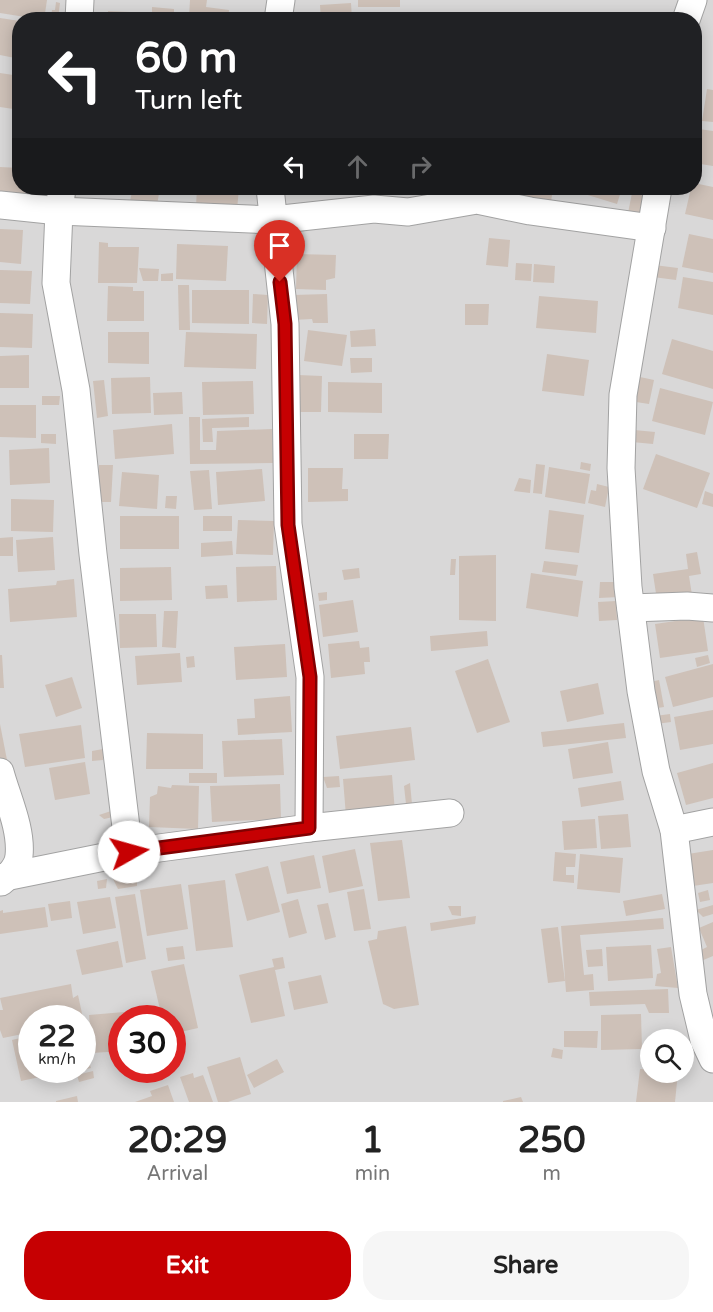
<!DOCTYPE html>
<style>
:root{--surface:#fff;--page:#f6f6f6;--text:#222;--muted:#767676;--accent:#c60002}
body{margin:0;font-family:"Varela Round",sans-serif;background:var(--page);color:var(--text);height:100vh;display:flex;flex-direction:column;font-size:22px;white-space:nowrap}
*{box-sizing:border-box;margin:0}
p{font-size:20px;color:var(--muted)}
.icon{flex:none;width:33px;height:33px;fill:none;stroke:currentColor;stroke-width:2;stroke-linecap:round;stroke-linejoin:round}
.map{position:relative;height:1102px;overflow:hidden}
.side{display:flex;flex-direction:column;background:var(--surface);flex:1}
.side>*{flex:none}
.top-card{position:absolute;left:12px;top:12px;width:690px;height:183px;border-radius:24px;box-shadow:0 3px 15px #0003;background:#202124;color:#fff;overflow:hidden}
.buttons{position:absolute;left:640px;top:1029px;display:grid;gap:12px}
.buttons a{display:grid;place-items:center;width:54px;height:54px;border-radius:50%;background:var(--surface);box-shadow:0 3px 15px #0003;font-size:30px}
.speed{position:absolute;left:18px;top:1005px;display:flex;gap:12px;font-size:30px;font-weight:700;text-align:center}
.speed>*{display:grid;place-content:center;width:78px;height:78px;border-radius:50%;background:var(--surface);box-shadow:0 3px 15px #0003;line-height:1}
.speed small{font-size:15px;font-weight:400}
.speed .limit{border:9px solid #d22;background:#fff;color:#111}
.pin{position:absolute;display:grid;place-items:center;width:51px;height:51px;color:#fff;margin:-62px -26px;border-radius:50% 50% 50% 0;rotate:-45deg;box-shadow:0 0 6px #0007}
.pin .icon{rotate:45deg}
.me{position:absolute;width:66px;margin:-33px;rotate:83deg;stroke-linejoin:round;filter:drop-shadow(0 0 4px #0008)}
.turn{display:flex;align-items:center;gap:21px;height:126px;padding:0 24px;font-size:27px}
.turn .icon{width:78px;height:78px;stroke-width:2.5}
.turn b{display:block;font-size:42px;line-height:51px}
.lanes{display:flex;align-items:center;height:57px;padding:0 24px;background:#0003;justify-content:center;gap:30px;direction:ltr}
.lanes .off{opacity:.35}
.eta{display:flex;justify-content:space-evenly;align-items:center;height:102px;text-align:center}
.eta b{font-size:36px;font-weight:700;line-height:42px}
.primary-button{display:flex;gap:12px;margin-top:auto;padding:12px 24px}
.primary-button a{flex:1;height:69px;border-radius:24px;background:var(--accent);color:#fff;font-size:24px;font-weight:700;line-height:69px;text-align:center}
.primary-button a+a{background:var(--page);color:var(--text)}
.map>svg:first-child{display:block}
.residential{fill:#d9d8d8;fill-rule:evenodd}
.building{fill:#cec1b8}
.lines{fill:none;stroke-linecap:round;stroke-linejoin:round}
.minor-casing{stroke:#a2a2a2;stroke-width:29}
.minor{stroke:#fff;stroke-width:27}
.route-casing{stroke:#810001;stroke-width:15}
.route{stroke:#c60002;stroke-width:10}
</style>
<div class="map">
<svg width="713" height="1102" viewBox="0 0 713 1102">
<rect width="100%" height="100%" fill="#eee9df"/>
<path class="residential" d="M0,0h713v1102h-713zM20,20h674v168h-674zM32,1018h50v52h-50zM122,1018h50v52h-50zM651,1040h33v32h-33z"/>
<g class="building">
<path d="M0,0h47l-3,20 -44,-7z"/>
<path d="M190,0h17l-1,7 23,3 -1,10 -39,-3z"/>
<rect x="358" y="0" width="42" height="7"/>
<path d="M56,2l4,1 -2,16 -7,-1 1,-8h3z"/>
<path d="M351,3l1,17h-31l-1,-15z"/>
<path d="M152,7l22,2v11h-73v-5l7,1v-5l44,2z"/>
<rect x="359" y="17" width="20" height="3"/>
<path d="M0,18l20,3v38l-20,-4z"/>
<path d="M0,73l20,3v34l-20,-3z"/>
<path d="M707,89l6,1v32l-11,-1z"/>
<path d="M699,129l14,2v35l-19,-3z"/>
<path d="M0,167l20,1v20h5v13h-25z"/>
<path d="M694,183l19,4v33l-28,-6 6,-26h3z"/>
<path d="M113,188h47l-3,17 -27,-4 2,-9z"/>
<path d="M197,188h42l-2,22 -41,-4z"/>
<path d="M520,188h33l-2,14 -32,-5z"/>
<path d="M579,188h43l-5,16 -39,-12z"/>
<path d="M632,193l13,3 -5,25 -13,-3z"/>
<path d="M0,229l23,1 -2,34 -21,-2z"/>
<path d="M689,234l24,5v34l-31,-6z"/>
<path d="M489,238l21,2 -2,27 -22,-2z"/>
<path d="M99,242l9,1v4h31l-2,36h-39z"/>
<path d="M177,244l51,2 -2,35 -50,-2z"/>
<path d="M297,254l39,1 -1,23 -9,2v10l-30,-1z"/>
<path d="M516,263l16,1 -1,17 -16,-1z"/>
<path d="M534,264l21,2 -1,17 -21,-1z"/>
<path d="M654,265l24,3 -2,12 -23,-3z"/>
<path d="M139,268l20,1 -1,12h-15z"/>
<path d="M0,270l32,1 -2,33 -30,-1z"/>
<path d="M173,273v8h-12v-7z"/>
<path d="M683,277l30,5v33l-35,-7z"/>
<path d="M178,285h11l1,45h-11z"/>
<path d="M108,286l25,1v4h11v30h-37z"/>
<path d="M192,290h57v34l-57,-1z"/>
<path d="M253,294l15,1 -1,29 -15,-1z"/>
<path d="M327,294l1,29h-15l-1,-4 -19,1v-25z"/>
<path d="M539,296l59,5 -2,32 -60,-5z"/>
<path d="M465,304h24l-1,21h-23z"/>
<path d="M0,313l33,1 -1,34 -32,-1z"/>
<path d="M375,329l1,17 -25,1 -1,-16z"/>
<path d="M308,330l39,5 -5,31 -38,-5z"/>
<path d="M108,332h41v32l-41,-1z"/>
<path d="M186,332l71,2 -1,35 -72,-2z"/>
<path d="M672,339l41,12v38l-51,-15z"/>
<path d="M547,354l42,6 -5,36 -42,-5z"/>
<path d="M29,355v33h-29v-32z"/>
<path d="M350,358h22v14l-21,1z"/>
<path d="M298,375l24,1 -1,36h-24z"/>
<path d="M150,377l1,36 -39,1 -1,-36z"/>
<path d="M640,377l14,3 -5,24 -13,-2z"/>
<path d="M104,380l4,36 -11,2 -4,-37z"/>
<path d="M253,381l1,33 -51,1 -1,-33z"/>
<path d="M328,382l54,1v30l-54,-1z"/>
<path d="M660,388l53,14 -8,33 -53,-14z"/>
<path d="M182,392l1,22 -29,1 -1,-22z"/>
<path d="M42,396h18l-1,9h-17z"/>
<path d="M0,405h36v33l-36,-1z"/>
<path d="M189,417h11v33h16l1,-19 55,-2 1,34 -83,1z"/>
<path d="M249,417v10l-37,1 1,14h-10l-1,-23z"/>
<path d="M172,424l2,30 -59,5 -2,-29z"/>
<path d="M634,430l21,2 -2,12 -21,-2z"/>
<path d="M41,434h15v10l-15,-1z"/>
<path d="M354,434h35l-1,25h-34z"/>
<path d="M49,448l1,35 -40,2 -1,-35z"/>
<path d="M656,454l54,19 -13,35 -54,-19z"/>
<path d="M581,462l10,2 -1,7 -10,-2z"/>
<path d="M536,464l9,1 -3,29 -9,-1z"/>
<path d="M99,465h14l-2,37h-14z"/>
<path d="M549,467l41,7 -5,30 -40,-7z"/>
<path d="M308,468h35l-1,21h6v12l-40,1z"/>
<path d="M262,469l3,32 -47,4 -2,-33z"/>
<path d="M209,470l3,39 -18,1 -4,-39z"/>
<path d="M122,472l37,3 -2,34 -38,-3z"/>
<path d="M519,478l12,2 -1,13 -16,-2z"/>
<path d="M597,484l12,3 -4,20 -17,-4 3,-13 5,1z"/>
<path d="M705,491l8,3v13l-11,-3z"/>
<path d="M166,496h11l-1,13 -11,-1z"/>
<path d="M11,499l43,1 -1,32 -42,-1z"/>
<path d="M549,510l35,5 -5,38 -34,-4z"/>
<rect x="120" y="516" width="59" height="33"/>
<rect x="203" y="516" width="29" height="15"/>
<path d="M238,520l36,1 -1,34 -37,-1z"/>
<path d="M13,537v19h-13v-18z"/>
<path d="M53,537l2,33 -37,2 -2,-32z"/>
<path d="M232,541l1,14 -32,2v-14z"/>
<path d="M697,552l4,22 -12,2 3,19 -35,5 -4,-26 35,-5 -2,-15z"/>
<path d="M496,555v66l-37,-1v-64z"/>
<path d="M451,559h5l-1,16h-5z"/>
<path d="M544,561l34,4 -2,11 -34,-4z"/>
<path d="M276,566l1,34 -40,2 -1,-35z"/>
<path d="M171,567l1,33 -52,1v-33z"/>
<path d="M359,568l1,10 -16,2 -2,-10z"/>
<path d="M531,573l52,8 -5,36 -52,-9z"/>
<path d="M74,579l3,38 -67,5 -2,-33 48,-4 1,-4z"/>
<path d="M600,582h19v15l-20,1z"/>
<path d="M227,585l1,13 -22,1 -1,-13z"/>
<path d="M327,592v8l-8,1 -1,-8z"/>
<path d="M353,600l5,32 -35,5 -4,-32z"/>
<path d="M616,601l1,19 -18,1 -1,-19z"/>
<path d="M164,611h14l-2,37 -14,-1z"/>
<path d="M119,614h37l1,33 -37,1z"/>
<path d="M703,617l5,34 -48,7 -5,-34z"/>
<path d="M487,631l1,15 -57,5 -1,-15z"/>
<path d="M359,641l1,7 9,-1 1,15h-6l1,12 -34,4 -3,-34z"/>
<path d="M285,644l2,33 -51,3 -2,-33z"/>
<path d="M180,653l2,29 -45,3 -2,-29z"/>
<path d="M0,655h2l2,33h-4z"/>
<path d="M708,655l2,8 -13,4 -2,-9z"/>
<path d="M194,656l1,11 -8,1 -1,-11z"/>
<path d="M488,659l22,63 -33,11 -22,-62z"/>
<path d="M713,664v33l-40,10 -8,-30z"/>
<path d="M72,677l10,31 -26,9 -11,-32z"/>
<path d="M659,680l5,27 -13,2 -5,-26z"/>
<path d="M598,683l6,31 -37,8 -7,-31z"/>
<path d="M290,696l2,36 -54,3 -1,-16 18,-1 -1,-19z"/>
<path d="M713,710v34l-33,6 -6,-33z"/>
<path d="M670,714l1,8 -15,2 -1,-8z"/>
<path d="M624,723l2,15 -83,9 -2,-15z"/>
<path d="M0,724l7,36 -7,1z"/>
<path d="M81,725l4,33 -60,9 -6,-33z"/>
<path d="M411,727l4,33 -75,9 -4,-33z"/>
<path d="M147,733l56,1v35h-57z"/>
<path d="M282,739l2,36 -60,2 -2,-36z"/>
<path d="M608,742l5,31 -40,6 -5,-30z"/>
<path d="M103,749v11l-11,1v-10z"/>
<path d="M85,762l5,32 -35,6 -6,-32z"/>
<path d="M713,763v35l-27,7 -9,-32z"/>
<rect x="189" y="773" width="28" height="10"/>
<path d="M392,775l3,37 -49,4 -3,-37z"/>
<path d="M339,776l1,11 -13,1 -4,-11z"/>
<path d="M621,781l3,19 -43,7 -3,-19z"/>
<path d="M410,783l2,21h-6l-2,-18z"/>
<path d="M280,784l1,35 -69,3 -2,-36z"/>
<path d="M172,785l27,1 -1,43 -49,-2 1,-30 7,-3 1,-8 13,2z"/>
<path d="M111,811l2,6 -9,2 -5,-4z"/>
<path d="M628,814l3,33 -30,2 -3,-33z"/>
<path d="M595,819l2,29 -33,2 -2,-29z"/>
<path d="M402,840l8,58 -32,3 -8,-58z"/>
<path d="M355,849l8,37 -34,7 -7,-37z"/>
<path d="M713,850v33l-20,3 -5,-32z"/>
<path d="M555,852l21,2 -1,13h-9v8h8v8l-21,-2z"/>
<path d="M580,854l43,4 -3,35 -43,-4z"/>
<path d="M314,855l7,33 -34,6 -7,-32z"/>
<path d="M268,866l12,46 -33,9 -12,-47z"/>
<path d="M137,874v12l-19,3 -5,-10z"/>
<path d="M107,879l-1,9 -8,1 -1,-8z"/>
<path d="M225,880l8,67 -37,4 -8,-66z"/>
<path d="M181,884l7,45 -41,7 -7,-46z"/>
<path d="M364,889l7,40 -17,2 -7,-39z"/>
<path d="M708,890l2,10 -10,2 -2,-9z"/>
<path d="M135,894l11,65 -20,4 -11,-66z"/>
<path d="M662,894l3,15 -39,7 -3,-15z"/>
<path d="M110,897l6,31 -33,6 -6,-32z"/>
<path d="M298,899l9,34 -18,5 -8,-34z"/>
<path d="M70,901l2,17 -21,3 -3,-17z"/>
<path d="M328,903l8,34 -11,3 -8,-35z"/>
<path d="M713,905v9l-10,3 -7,-7z"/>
<path d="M448,906h13v10l-9,-1z"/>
<path d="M45,907l3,20 -48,7v-23l3,-1v3z"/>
<path d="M476,916l-1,8 -44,7 -1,-8z"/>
<path d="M663,918l1,11 -84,6 4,40 9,-1 1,16 -28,2 -5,-66z"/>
<path d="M713,922v34l-12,5 -4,-9 10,-5 -8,-19z"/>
<path d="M406,926l13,79 -25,4 -11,-5 -15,-63 9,-2 1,-8z"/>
<path d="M558,927l7,54 -17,2 -7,-54z"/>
<path d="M118,941l5,26 -41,8 -6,-25z"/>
<path d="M651,945l2,33 -45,3 -2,-34z"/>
<path d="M183,946l2,13 -17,2 -2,-13z"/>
<path d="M671,947l7,41 -23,-2 2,-12 4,-1 -4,-24z"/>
<path d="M602,949l1,17 -15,1 -2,-17z"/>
<path d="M283,957l2,11 -10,2 10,46 -34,7 -12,-48 35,-8 -2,-8z"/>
<path d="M184,964l14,64 -26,6v-16h-10l-11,-47z"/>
<path d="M321,975l7,28 -34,7 -6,-28z"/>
<path d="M71,984l2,14 5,-3 5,23h-51v14l-29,6 -3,-8v-20h3l-3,-12z"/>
<path d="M668,989l1,24h-20l-4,-9 -55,2 -1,-14z"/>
<path d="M124,1012l1,6h-3v33l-30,2 -3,-38z"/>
<path d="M641,1014l1,35 -41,1v-35z"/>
<path d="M564,1031h34l-1,17 -33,-1z"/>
<path d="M29,1036l3,8v26h26l1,3 -38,8 -9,-41z"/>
<path d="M553,1048l10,2 -1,9 -11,-2z"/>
<path d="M87,1055l4,13 -9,2v-14z"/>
<path d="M240,1057l11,37 -23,8h-10l-11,-35z"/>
<path d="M277,1059l7,13 -30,16 -7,-13z"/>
<path d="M640,1069l11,1v2h27l-3,30h-39z"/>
<path d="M60,1070h22l-20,6z"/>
<path d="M93,1071l1,7 -15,4 -2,-7z"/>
<path d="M193,1073l1,5 9,-3 10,27h-24l-9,-25z"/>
<path d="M168,1085l6,17h-39l17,-6 -2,-5z"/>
<path d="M77,1096l1,6h-22v-1z"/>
<path d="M521,1097l2,5h-20v-1z"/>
</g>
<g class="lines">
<defs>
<g id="minor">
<path d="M79,20l1,-20"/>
<path d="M278,20l3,-20"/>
<path d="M686,20l7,-20"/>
<path d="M62,188l-3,23 -3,72 20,107 17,164 36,298"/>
<path d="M270,188l15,136 3,200 22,153 -1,151"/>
<path d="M658,188l-35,207 -2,73 7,119 13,104 15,80 18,59 19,164 11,46 9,19"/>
<path d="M0,205l59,6 214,9 101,-11 34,3 69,-12 53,11 122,17"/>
<path d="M631,608l56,-2 26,2"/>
<path d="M0,772c7,26 22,57 19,84 -1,11 -9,19 -18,26"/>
<path d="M674,830l39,-8"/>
<path d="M0,878l129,-26 180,-24 141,-15"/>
</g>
</defs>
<use href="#minor" class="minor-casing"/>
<use href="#minor" class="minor"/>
</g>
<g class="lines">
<defs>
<path id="route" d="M129,852l180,-24 1,-151 -22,-152 -3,-201 -5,-42"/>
</defs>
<use href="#route" class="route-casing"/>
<use href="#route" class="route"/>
</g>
</svg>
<div class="buttons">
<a><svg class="icon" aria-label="search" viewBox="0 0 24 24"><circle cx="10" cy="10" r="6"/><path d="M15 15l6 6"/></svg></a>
</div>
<div class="speed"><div>22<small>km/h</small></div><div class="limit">30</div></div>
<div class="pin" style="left:280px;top:282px;background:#d93025"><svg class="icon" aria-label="arrive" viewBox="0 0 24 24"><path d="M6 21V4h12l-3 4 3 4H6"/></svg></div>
<svg class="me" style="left:129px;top:852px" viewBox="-20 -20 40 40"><circle r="19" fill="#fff"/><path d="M0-13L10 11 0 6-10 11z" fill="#c60002"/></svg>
<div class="top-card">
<div class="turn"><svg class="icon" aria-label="left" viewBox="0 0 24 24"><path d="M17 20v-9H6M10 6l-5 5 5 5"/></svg><div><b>60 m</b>Turn left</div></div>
<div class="lanes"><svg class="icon" aria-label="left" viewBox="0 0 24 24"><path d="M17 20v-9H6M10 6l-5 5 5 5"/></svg><svg class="icon off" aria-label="ahead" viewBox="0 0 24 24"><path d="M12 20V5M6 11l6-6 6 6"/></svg><svg class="icon off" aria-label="right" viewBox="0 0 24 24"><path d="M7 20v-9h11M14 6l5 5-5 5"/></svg></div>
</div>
</div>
<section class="side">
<div class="eta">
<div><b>20:29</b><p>Arrival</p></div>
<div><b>1</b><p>min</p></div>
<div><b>250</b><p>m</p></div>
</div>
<div class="primary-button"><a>Exit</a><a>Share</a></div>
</section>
